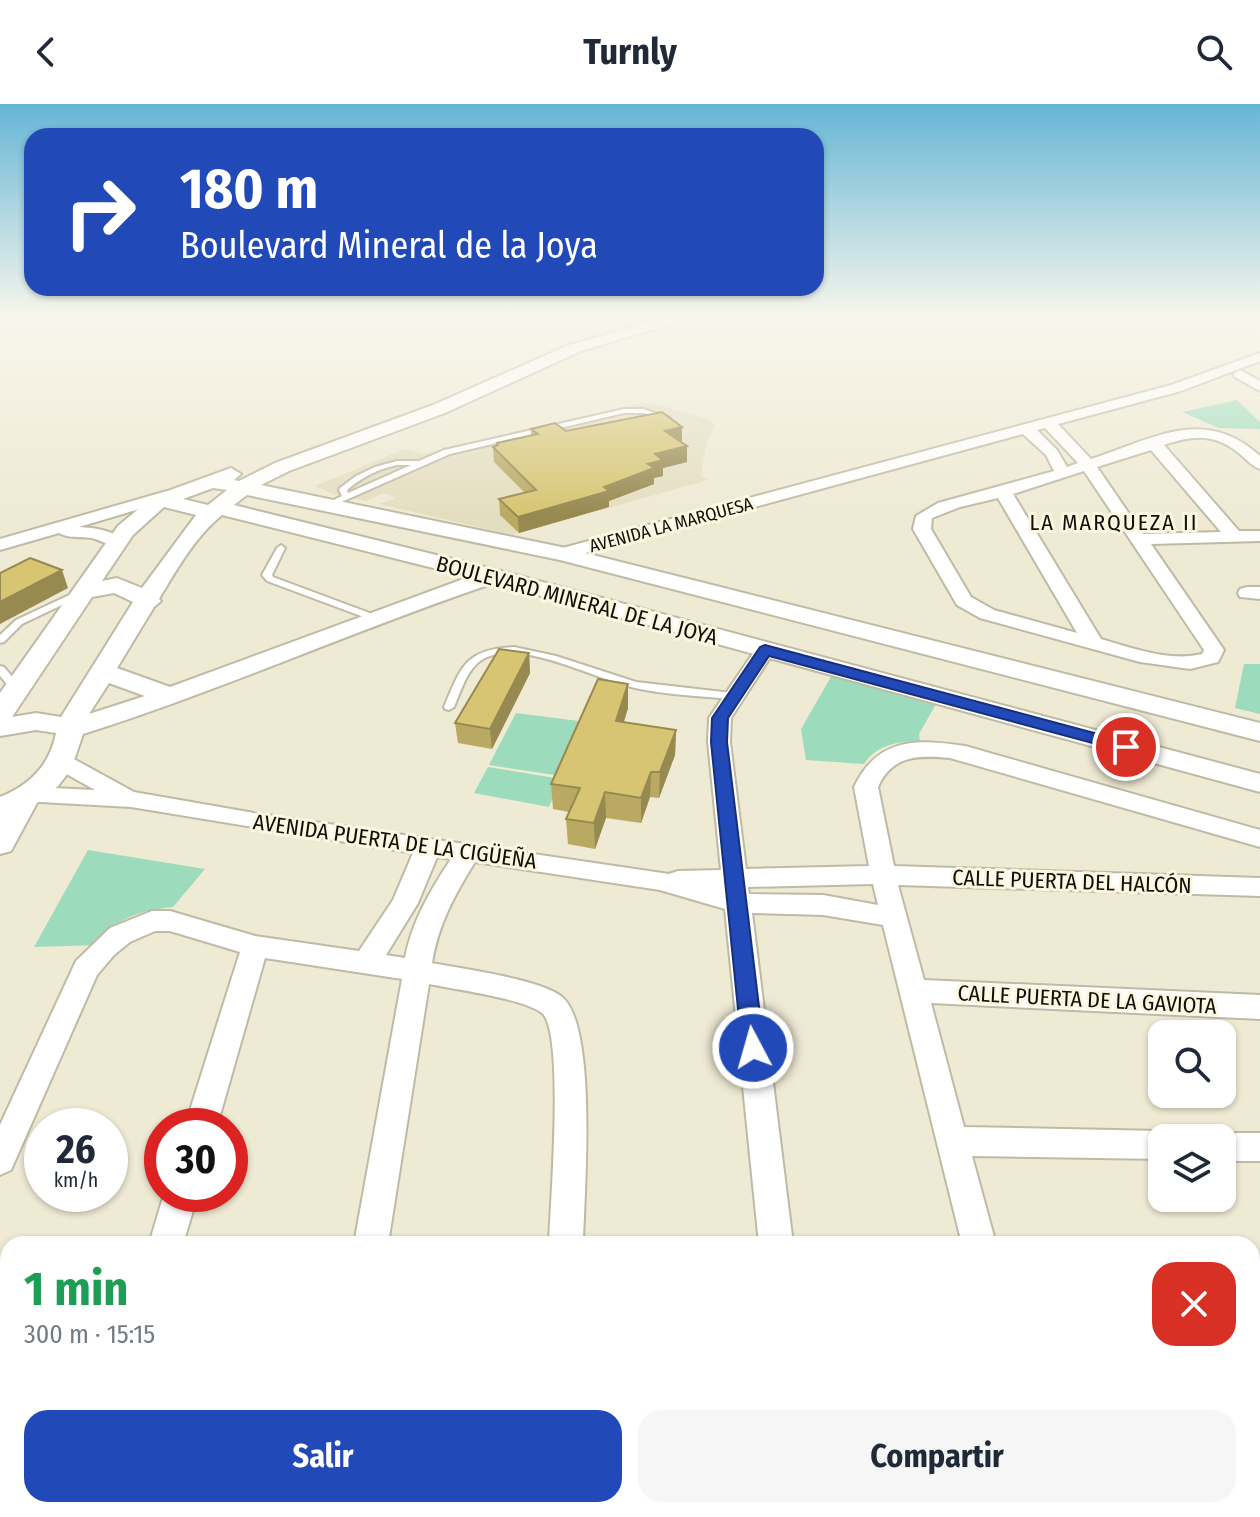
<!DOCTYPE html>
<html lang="es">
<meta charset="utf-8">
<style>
:root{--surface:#fff;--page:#f6f6f7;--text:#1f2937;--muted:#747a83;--accent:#2249b8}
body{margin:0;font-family:"Fira Sans Condensed",sans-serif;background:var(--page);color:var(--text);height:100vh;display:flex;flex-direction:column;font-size:30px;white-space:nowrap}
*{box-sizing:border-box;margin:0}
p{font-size:26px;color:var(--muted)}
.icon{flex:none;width:44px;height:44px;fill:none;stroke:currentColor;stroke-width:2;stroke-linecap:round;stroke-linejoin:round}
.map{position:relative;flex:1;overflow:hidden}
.drawer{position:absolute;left:0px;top:1132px;width:1260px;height:282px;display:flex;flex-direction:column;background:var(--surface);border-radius:24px 24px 0 0;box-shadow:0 2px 6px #0004}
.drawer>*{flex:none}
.banner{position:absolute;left:24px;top:24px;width:800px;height:168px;border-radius:24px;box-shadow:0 2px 6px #0004;background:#2249b8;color:#fff;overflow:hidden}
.buttons{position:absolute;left:1148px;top:916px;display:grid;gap:16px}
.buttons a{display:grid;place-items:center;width:88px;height:88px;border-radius:16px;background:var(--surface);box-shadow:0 2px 6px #0004;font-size:40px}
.speed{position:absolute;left:24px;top:1004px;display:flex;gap:16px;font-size:40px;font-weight:700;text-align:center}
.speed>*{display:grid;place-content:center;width:104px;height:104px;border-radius:50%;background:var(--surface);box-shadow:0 2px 6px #0004;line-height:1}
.speed small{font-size:20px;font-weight:400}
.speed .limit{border:12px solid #d22;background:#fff;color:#111}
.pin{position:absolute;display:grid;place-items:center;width:68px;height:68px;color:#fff;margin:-34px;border:4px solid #fff;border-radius:50%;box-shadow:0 2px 8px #0007}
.me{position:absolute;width:88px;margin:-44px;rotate:354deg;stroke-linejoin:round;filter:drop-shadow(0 0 6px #0008)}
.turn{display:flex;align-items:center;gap:28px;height:168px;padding:0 24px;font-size:36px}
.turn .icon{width:104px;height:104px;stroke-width:2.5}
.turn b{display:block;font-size:56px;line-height:68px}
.round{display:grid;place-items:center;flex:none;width:84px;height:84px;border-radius:24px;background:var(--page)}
.overview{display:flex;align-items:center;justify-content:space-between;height:136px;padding:0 24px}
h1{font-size:48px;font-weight:700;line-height:60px;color:#1e9e55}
.primary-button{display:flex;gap:16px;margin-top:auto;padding:16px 24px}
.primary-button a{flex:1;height:92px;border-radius:24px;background:var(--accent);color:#fff;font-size:32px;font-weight:700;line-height:92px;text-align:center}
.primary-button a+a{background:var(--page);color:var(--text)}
header{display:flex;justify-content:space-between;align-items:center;height:104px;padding:0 24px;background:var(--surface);font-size:36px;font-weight:700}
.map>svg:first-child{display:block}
.built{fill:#e4dec1}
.green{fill:#9cdbbb}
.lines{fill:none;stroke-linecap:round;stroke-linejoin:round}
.service-casing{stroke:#bfbaa5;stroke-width:4}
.minor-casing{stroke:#bfbaa5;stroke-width:4}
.tertiary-casing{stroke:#bfbaa5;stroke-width:4}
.service{fill:#fff;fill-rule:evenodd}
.minor{fill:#fff;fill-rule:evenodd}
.tertiary{fill:#fff;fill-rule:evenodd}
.wall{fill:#b9a963}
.shaded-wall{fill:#968a50}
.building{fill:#d7c573;stroke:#968a50;stroke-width:2}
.route{fill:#2249b8;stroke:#162f78;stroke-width:2}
.labels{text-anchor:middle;stroke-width:6;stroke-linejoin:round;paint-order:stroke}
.far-street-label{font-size:18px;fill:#111008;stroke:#fcf7e1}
.far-quarter-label{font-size:22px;letter-spacing:2px;fill:#111008;stroke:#fcf7e1}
.street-label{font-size:22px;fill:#111008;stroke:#fcf7e1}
</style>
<header><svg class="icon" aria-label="back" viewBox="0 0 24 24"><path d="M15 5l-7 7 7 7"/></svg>Turnly<svg class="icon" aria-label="search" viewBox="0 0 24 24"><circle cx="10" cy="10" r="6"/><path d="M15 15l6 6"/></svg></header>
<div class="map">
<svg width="1260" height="1413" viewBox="0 0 1260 1413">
<rect width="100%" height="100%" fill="#efead4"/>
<path class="built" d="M644,299l12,1 55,16 4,6 -9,18 -5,32 7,4 -196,55 -133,-31 17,-6 -12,-5 -18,8 -31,-6 -20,-9 90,-37 18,5z"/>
<g class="green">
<path d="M1237,296l23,22v7l-41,-1 -37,-16z"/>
<path d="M1244,560h16v50l-25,-6z"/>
<path d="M832,571l104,29 -17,30 1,7c-22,0 -44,4 -56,23l-58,-4 -5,-31z"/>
<path d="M516,609l70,9 -25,54 -72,-11z"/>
<path d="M488,663l73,12 -12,28 -75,-14z"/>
<path d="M88,746l117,19 -32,38c-28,3 -61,10 -74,38l-65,2z"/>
</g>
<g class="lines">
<defs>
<g id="service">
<path d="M624,305h19l27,9 -4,2 -23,-7h-19l-174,41 -120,53 -7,-2 19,-9 -3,-6 1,-2 16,-12 19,-9 22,-6h22l25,-11zM397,361h14l-63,28 -1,-3c15,-13 31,-21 50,-25z"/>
<path d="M281,441l4,3 -13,27 1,2 102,38v4h-6l-102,-38 -5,-6 15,-27z"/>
<path d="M80,486l3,1v4l-61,29 -18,18 -4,1v-8l16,-15z"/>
<path d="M514,543l42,9 80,26 96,11 5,3 -5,3c-32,-3 -66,-4 -97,-11 -41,-9 -109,-47 -148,-31 -19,8 -25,32 -33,50l-5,3 -4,-1 -1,-2c17,-40 21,-58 70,-60z"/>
<path d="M0,562l4,1 16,19 1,2 -1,2h-8l-12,-14z"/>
</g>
<g id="minor">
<path d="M1260,249v8l-79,30 -123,33 33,35c62,-20 113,-54 169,-3v13c-8,-3 -13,-9 -20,-15 -25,-21 -47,-19 -76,-9l75,86h21v10l-109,3 73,106 -6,12 -28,7 -50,-7 -160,-44 -23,-13 -44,-76 3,-13 22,-13 116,-32 -8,-16 -23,-21 -456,124h-12l-3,-4 3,-4 616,-165zM1045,324l33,35 -11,4 -10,-17 -20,-20zM1151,346l70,82 -78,2 -46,-67zM1084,367l120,179 -2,4c-32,8 -70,-6 -101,-15l-88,-145zM998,394l79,135 -83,-23 -23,-13 -40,-68 1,-11 28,-11z"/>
<path d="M1240,266l20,11v10l-25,-14 -2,-3z"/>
<path d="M167,387l6,2 2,3 -2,3 -94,28c17,1 34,3 47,15l-3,4c-12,3 -20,-6 -32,-8 -11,-2 -22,1 -32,-5l-59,17v-11z"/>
<path d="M1247,483h13v12l-20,-2 -2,-4 2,-4z"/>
<path d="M765,540l10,6 -44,68 -1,24 16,127 123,-3 -15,-79c24,-50 63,-48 111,-41l295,84v17l-310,-89c-31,-3 -58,-3 -72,29l16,79 366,12v18l-362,-11 26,95 336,15v24l-329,-16 33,124 198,4 13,7h-13v21l-190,-3 24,88h-34l-79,-319 -60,-10 -71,-2 41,331h-34l-34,-335 -65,-19 -185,-28c-20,32 -37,63 -43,101 30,6 109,16 130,34 36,30 22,198 21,247h-34c1,-37 16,-212 -7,-231 -17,-14 -89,-24 -113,-29l-41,260h-34l48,-265 -137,-21 -48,168h-32l55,-174 -70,-21h-15l-25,11 -16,13 -17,20 -86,195 -11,5v-50l76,-164 34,-33 42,-17h18l85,25 104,15 34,-51 20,-47 -282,-46 -109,-6 -4,-6 4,-6 8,-2 65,3 -41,-23 -3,-5 3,-5h16l64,35 120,21 415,61 9,-3 43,-1 -13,-128 1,-24 49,-72zM437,753l14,2c-20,30 -39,62 -46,99l-19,-3 32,-52zM873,780l5,21 -55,-10 -74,-1 -1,-7z"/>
<path d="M1222,1029h38v28h-38v-23h-12z"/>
<path d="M164,1090h34l-15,50h-34z"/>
<rect x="1252" y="1213" width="8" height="36"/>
<rect x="0" y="1255" width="8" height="38"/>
<path d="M67,1406h40l-2,7h-40z"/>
<path d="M308,1406h40l-2,7h-40z"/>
<rect x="544" y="1406" width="40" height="7"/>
<path d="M791,1406h40l1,7h-40z"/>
</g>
<path id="tertiary" d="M669,213h25l-113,34 -136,62 -156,58 -28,14 300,62 699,176v18l-700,-181 -313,-65 -13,10 267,66 759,203v18l-766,-209c-139,47 -272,107 -411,151l-12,35 -13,17 -21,17 -26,48 -11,3v-57c30,-12 50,-32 56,-64l-20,-3 -36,6v-43l118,-167 36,-30 77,-28 10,6 -7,6 5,1 36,-18 158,-58 136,-60zM213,384l14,2 -19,15 -25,-6zM164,403l32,8 -54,73 -25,-10 -15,3 31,-46zM222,411l247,62 -299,110 -53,-19 37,-61 7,-6 -2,-2c18,-30 36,-62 63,-84zM114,489l19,9 -72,115 -25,-4 -24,4 80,-120zM109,579l36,13 -56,18z"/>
</defs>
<use href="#service" class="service-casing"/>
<use href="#minor" class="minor-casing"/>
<use href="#tertiary" class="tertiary-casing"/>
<use href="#service" class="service"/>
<use href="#minor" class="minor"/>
<use href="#tertiary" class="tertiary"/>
</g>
<g class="wall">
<path d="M682,323v15l5,20 -24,6v8l-9,2v6l-45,17v6l-90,26 -19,-18 -1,-16 26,-6 -31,-31 -1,-15 4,-1v-3l34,-8v-6l35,2z"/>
<path d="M529,549l1,20 -38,76 -34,-6 -3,-20z"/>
<path d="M628,604l-4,14 52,8 -1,25 -16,43 -9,-1 -9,26 -35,-5 -11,31 -27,-5 -2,-25 3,-7 -16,-3 -2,-25z"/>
</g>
<g class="shaded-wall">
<path d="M682,323v15l-17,-11z"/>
<path d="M687,342v16l-24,6v8l-9,2v6l-45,17v6l-90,26 -1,-16 86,-30 44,-23 7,-10z"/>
<path d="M62,466l6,18 -68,36v-22z"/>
<path d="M529,549l1,20 -38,76 -2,-20z"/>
<path d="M628,580v24l-12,38v-25z"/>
<path d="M676,626l-1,25 -16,43 1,-26z"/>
<path d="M651,668l-1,25 -9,26v-25z"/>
<path d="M605,688l1,26 -11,31 -1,-26z"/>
</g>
<g class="building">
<path d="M662,308l20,15 -17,4 22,15 -32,8 8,6 -15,4 6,4 -50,19 5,4 -91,26 -19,-18 37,-9 -43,-43 5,-2 -1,-2 41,-9 -7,-5 24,-6 11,8z"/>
<path d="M30,454l32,12 -62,32v-29z"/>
<path d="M499,545l30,4 -39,76 -35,-6z"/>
<path d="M598,575l30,5 -12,37 60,9 -16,42h-9l-10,26 -36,-6 -11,31 -28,-4 14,-31 -29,-4z"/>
</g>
<linearGradient id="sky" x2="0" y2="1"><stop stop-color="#65b6d6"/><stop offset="0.52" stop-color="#f8f6ec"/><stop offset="1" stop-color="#f8f6ec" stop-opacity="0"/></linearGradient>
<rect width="1260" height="411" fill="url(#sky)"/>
<path class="route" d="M765,541l367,98 2,4 -8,5 -357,-96 -41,62 -1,24 37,306 -3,7 -8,3 -8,-3 -3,-7 -31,-306 1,-24 48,-71z"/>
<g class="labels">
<g class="far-street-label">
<text transform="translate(671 421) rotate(-15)" y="6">AVENIDA LA MARQUESA</text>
</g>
<g class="far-quarter-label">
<text x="1114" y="426">LA MARQUEZA II</text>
</g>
<g class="street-label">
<text transform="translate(577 496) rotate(15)" y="8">BOULEVARD MINERAL DE LA JOYA</text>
<text transform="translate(395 737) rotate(8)" y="8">AVENIDA PUERTA DE LA CIGÜEÑA</text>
<text transform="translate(1072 777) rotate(2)" y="8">CALLE PUERTA DEL HALCÓN</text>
<text transform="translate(1087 895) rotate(3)" y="8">CALLE PUERTA DE LA GAVIOTA</text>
</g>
</g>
</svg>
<div class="buttons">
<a><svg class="icon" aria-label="search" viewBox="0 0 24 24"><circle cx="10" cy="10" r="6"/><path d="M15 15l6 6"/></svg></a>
<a><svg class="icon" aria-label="layers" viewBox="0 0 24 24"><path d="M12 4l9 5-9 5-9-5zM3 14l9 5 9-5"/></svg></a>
</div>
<div class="speed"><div>26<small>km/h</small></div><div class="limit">30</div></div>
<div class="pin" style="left:1126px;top:643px;background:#d93025"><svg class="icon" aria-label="arrive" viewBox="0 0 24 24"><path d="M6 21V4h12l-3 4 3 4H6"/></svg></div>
<svg class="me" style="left:753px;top:944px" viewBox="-20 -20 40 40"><circle r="17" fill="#2249b8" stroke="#fff" stroke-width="3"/><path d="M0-11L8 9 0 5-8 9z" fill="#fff"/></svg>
<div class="banner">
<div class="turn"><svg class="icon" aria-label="right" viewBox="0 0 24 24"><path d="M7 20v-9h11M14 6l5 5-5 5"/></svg><div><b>180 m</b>Boulevard Mineral de la Joya</div></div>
</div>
<section class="drawer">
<div class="overview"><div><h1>1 min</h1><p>300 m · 15:15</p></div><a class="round" style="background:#d93025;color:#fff"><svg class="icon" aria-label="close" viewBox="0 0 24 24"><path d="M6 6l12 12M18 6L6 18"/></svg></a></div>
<div class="primary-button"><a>Salir</a><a>Compartir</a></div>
</section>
</div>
